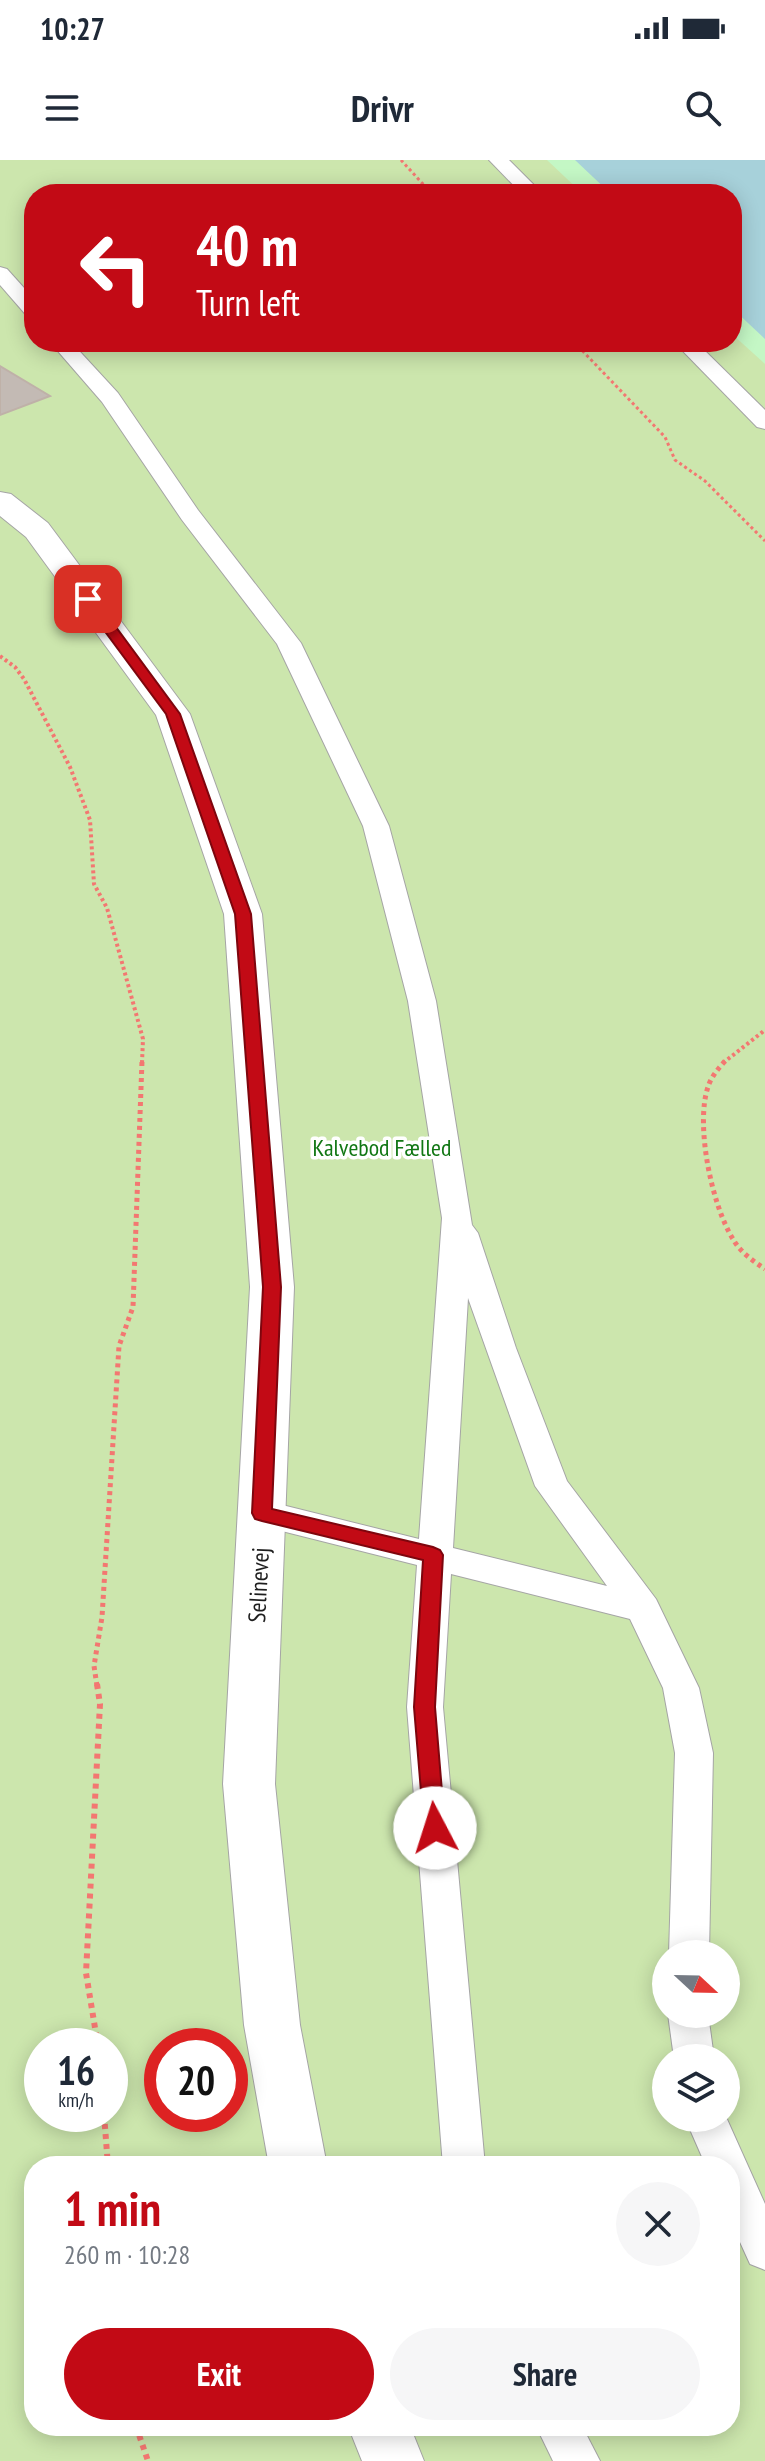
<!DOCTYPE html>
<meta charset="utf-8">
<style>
:root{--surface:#fff;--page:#f6f6f7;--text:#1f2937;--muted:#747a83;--accent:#c20a15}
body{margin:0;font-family:"PT Sans Narrow",sans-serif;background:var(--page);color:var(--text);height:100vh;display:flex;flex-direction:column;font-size:30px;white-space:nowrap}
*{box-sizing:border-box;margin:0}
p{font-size:26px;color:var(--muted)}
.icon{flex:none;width:44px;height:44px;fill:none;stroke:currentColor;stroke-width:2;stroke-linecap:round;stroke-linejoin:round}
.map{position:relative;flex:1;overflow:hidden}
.side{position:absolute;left:24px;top:1996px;width:716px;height:280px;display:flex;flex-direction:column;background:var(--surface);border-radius:32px;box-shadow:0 4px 20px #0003}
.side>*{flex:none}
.guide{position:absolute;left:24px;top:24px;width:718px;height:168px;border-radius:32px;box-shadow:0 4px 20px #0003;background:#c20a15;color:#fff;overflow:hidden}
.needle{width:52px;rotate:112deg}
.tools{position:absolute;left:652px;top:1780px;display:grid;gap:16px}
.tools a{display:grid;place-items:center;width:88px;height:88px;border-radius:50%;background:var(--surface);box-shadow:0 4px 20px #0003;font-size:40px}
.speed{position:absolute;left:24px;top:1868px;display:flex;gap:16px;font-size:40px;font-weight:700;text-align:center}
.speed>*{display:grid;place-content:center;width:104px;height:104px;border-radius:50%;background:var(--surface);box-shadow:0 4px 20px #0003;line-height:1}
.speed small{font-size:20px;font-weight:400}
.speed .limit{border:12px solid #d22;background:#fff;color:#111}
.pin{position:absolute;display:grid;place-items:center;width:68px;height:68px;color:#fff;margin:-34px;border-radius:16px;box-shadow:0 4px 12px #0006}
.me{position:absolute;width:88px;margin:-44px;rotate:355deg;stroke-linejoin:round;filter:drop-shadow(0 0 6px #0008)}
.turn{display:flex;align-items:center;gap:28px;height:168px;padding:0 40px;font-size:36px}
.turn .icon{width:104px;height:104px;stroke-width:2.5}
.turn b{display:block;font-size:56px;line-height:68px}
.round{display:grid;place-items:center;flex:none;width:84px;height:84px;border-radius:42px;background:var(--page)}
.summary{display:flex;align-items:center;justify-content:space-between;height:136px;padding:0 40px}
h1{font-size:48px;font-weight:700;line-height:60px;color:var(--accent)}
.button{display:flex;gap:16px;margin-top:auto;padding:16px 40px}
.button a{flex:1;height:92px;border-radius:48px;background:var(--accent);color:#fff;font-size:32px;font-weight:700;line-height:92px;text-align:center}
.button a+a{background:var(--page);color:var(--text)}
.status{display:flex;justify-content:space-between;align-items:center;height:56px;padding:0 40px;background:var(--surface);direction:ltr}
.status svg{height:22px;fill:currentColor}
header{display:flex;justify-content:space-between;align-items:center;height:104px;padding:0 40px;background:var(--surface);font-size:36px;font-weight:700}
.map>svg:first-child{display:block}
.grass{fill:#cce6ad;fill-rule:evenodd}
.park{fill:#c4f7c5}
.water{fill:#a7d1da}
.building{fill:#c3bab4;stroke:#bfb1a8;stroke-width:2}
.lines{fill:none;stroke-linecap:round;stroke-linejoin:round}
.service-casing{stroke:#a5a5a5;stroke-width:2}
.minor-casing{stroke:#a5a5a5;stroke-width:2}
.path-far3{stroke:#f37771;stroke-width:3;stroke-dasharray:3 3;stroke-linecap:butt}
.path-far2{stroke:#f37771;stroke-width:4;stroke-dasharray:3 3;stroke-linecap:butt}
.path-far1{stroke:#f37771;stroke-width:5;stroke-dasharray:4 4;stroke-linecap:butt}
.path{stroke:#f37771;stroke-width:6;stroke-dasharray:5 5;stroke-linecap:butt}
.service{fill:#fff;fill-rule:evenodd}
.minor{fill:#fff;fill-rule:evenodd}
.route{fill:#c20a15;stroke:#7e060e;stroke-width:2}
.labels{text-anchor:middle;stroke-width:7;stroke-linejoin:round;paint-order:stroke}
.park-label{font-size:24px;fill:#117714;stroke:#fff}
.street-label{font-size:24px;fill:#1e1e1e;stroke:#fff}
</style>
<div class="status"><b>10:27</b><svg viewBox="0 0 49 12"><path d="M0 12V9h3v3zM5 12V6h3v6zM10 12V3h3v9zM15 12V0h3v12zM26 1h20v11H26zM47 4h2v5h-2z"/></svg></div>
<header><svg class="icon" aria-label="menu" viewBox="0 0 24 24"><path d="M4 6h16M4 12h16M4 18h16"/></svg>Drivr<svg class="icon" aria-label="search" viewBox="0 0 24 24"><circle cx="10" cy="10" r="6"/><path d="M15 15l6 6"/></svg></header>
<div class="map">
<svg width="765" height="2301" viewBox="0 0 765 2301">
<rect width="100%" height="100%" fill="#efebe5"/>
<path class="grass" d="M0,0h575l36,34h-577v148h698v-34l33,31v2122h-765zM666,1794h60v60h-60zM42,1886h68v68h-68zM162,1886h68v68h-68zM666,1898h60v60h-60zM34,2006h696v260h-696z"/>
<path class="park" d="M547,0h218v204l-33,-30v-140h-149z"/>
<path class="water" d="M575,0h190v179l-33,-31v-114h-121z"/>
<path class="building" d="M0,206l50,30 -50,19z"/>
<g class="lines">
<defs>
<g id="service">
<path d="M489,0h20l34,34h-21z"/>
<path d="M0,107l7,2 27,30v19l-7,-2 -27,-31z"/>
<path d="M50,182h21l47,51 80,117 103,133 88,183 47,175 36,224 6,8 38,115 51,133 89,118 43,89 14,65 -4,201h-40l6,-201 -12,-65 -33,-69 -179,-45 -8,133 42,459h-42l-36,-459 10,-142 -155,-39 -12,-4 -5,-9 5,-9 12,-4 157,39 23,-321 -34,-217 -45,-175 -86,-182 -95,-124 -80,-118zM468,1138l67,188 72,100 -154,-38z"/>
<path d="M674,182h22l69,68v19l-8,-2z"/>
<path d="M668,1854h40l6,44h-40z"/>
<path d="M726,1957l39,87v66l-15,-6 -20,-44v-54h-24l-21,-48z"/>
<path d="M536,2266h46l18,35h-47z"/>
</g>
<g id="minor">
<path d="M0,332l11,2 37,29 142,191 72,200 32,373 -19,497 25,241 27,141h-58l-25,-141 -21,-241 27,-497 -26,-373 -68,-199 -130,-178 -26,-21z"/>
<path d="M348,2266h62l14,35h-62z"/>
</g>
</defs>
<use href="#service" class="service-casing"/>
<use href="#minor" class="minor-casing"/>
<g class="path-far3">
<path d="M401,0l31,34"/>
<path d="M574,182l91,95 10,23 30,21 60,60"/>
</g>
<g class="path-far2">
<path d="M0,496l15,11 9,12 46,88 20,53 4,64 13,24 36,131 -1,24"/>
<path d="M723,903l42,-33"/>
</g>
<g class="path-far1">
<path d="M725,901c-7,8 -14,16 -17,26 -13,38 4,119 25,152 7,13 20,22 32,30"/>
<path d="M97,1526l-3,-20 8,-49 17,-271 14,-39 9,-246"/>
</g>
<g class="path">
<path d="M97,1524l3,20 -14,269 12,73"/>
<path d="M104,1954l4,52"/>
<path d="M136,2266l12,35"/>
</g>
<use href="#service" class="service"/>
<use href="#minor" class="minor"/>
</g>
<path class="route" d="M88,435l5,1 87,118 71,200 30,373 -9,222 161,38 7,3 3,5 -8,152 10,121 -3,6 -7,2 -8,-2 -3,-6 -10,-121 9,-147 -161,-39 -7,-2 -3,-6 11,-226 -28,-373 -69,-200 -85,-115z"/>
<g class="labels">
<g class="park-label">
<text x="382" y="996">Kalvebod Fælled</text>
</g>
<g class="street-label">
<text transform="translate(259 1425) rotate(-87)" y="8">Selinevej</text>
</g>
</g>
</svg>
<div class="tools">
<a><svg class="needle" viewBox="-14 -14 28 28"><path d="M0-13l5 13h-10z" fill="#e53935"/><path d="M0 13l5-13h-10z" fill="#747a83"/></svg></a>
<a><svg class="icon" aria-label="layers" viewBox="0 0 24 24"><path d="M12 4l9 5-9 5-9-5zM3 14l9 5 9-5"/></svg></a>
</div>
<div class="speed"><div>16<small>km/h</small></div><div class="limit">20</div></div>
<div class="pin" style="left:88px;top:439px;background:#d93025"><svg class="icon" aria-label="arrive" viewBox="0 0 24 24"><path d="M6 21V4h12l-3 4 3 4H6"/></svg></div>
<svg class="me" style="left:435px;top:1668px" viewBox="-20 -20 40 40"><circle r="19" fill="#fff"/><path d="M0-13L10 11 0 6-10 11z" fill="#c20a15"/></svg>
<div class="guide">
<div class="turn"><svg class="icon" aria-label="left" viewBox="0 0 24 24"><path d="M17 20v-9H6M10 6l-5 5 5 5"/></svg><div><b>40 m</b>Turn left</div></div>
</div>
<section class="side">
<div class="summary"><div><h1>1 min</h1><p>260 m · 10:28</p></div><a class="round"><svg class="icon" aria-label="close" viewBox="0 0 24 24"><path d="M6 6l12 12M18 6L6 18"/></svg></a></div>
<div class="button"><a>Exit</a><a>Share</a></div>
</section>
</div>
